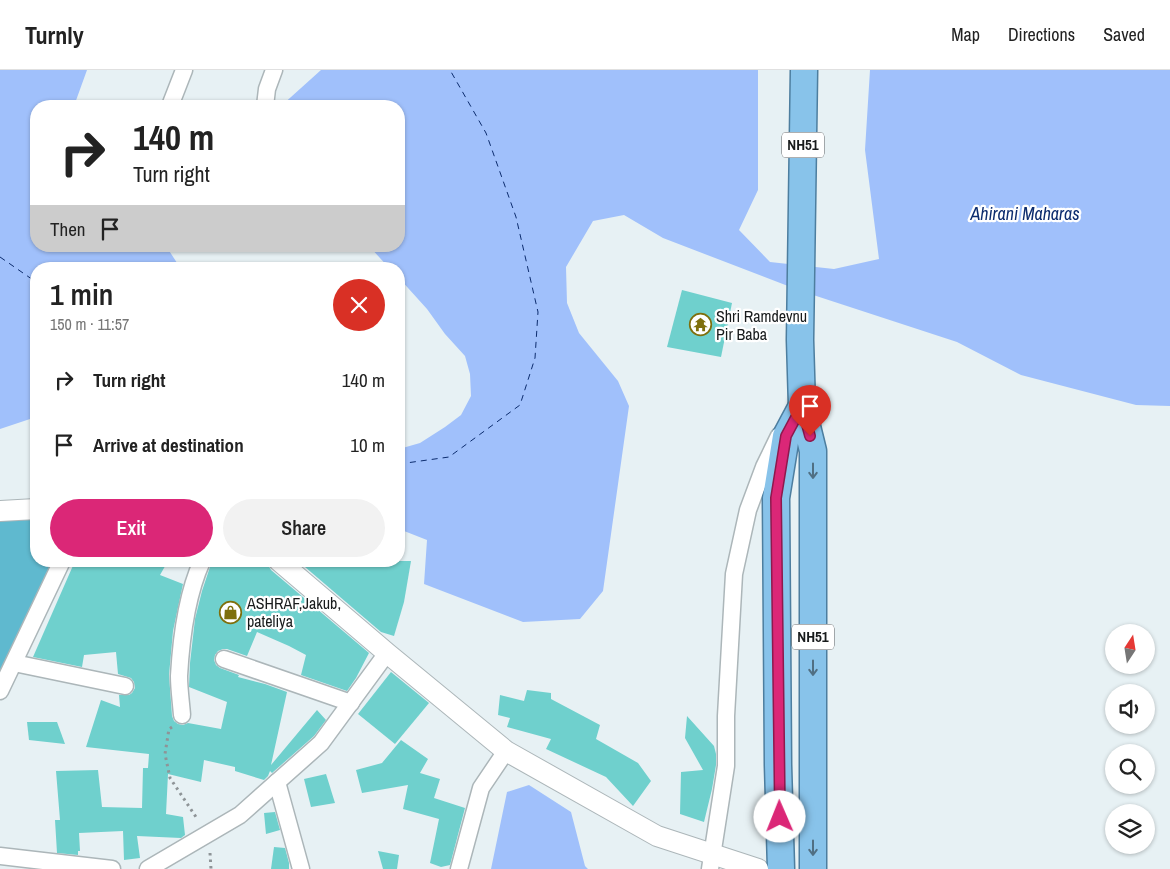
<!DOCTYPE html>
<meta charset="utf-8">
<style>
:root{--surface:#fff;--page:#f2f2f2;--text:#222;--muted:#767676;--line:#e0e0e0;--accent:#db2777}
body{margin:0;font-family:"Archivo Narrow",sans-serif;background:var(--page);color:var(--text);height:100vh;display:flex;flex-direction:column;font-size:19px;white-space:nowrap}
*{box-sizing:border-box;margin:0}
p{font-size:16px;color:var(--muted)}
.icon{flex:none;width:28px;height:28px;fill:none;stroke:currentColor;stroke-width:2;stroke-linecap:round;stroke-linejoin:round}
.map{position:relative;flex:1;overflow:hidden}
.details{position:absolute;left:30px;top:192px;width:375px;height:305px;display:flex;flex-direction:column;background:var(--surface);border-radius:20px;box-shadow:0 1px 4px #0004}
.details>*{flex:none}
.top-card{position:absolute;left:30px;top:30px;width:375px;height:152px;border-radius:20px;box-shadow:0 1px 4px #0004;background:#fff;color:var(--text);overflow:hidden}
.needle{width:32px;rotate:12deg}
.fabs{position:absolute;left:1105px;top:554px;display:grid;gap:10px}
.fabs a{display:grid;place-items:center;width:50px;height:50px;border-radius:50%;background:var(--surface);box-shadow:0 1px 4px #0004;font-size:25px}
.pin{position:absolute;display:grid;place-items:center;width:42px;height:42px;color:#fff;margin:-51px -21px;border-radius:50% 50% 50% 0;rotate:-45deg;box-shadow:0 0 5px #0007}
.pin .icon{rotate:45deg}
.me{position:absolute;width:55px;margin:-28px;rotate:359deg;stroke-linejoin:round;filter:drop-shadow(0 0 4px #0008)}
.turn{display:flex;align-items:center;gap:18px;height:105px;padding:0 20px;font-size:22px}
.turn .icon{width:65px;height:65px;stroke-width:2.5}
.turn b{display:block;font-size:35px;line-height:42px}
.then{display:flex;align-items:center;height:48px;padding:0 20px;background:#0003;gap:10px;font-size:19px}
.round{display:grid;place-items:center;flex:none;width:52px;height:52px;border-radius:26px;background:var(--page)}
.summary{display:flex;align-items:center;justify-content:space-between;height:85px;padding:0 20px}
h1{font-size:30px;font-weight:600;line-height:38px}
.cta{display:flex;gap:10px;margin-top:auto;padding:10px 20px}
.cta a{flex:1;height:58px;border-radius:30px;background:var(--accent);color:#fff;font-size:20px;font-weight:600;line-height:58px;text-align:center}
.cta a+a{background:var(--page);color:var(--text)}
ul{padding:0;list-style:none}
li{display:flex;align-items:center;gap:15px;height:65px;padding:0 20px}
li div{flex:1}
li b{display:block;font-size:19px}
li em{font-style:normal}
header{display:flex;align-items:center;gap:30px;box-sizing:border-box;height:70px;padding:0 25px;background:var(--surface);border-bottom:1px solid var(--line)}
header strong{font-size:24px}
nav{display:flex;gap:28px;margin-inline-start:auto;font-size:18px}
.map>svg:first-child{display:block}
.forest{fill:#5fb9cf}
.water{fill:#a0c0fb}
.lines{fill:none;stroke-linecap:round;stroke-linejoin:round}
.ferry{stroke:#0c2c6e;stroke-width:1;stroke-dasharray:6 5;stroke-linecap:butt}
.building{fill:#6fd0cd}
.minor-casing{stroke:#acb6b9;stroke-width:19}
.tertiary-casing{stroke:#acb6b9;stroke-width:22}
.trunk-casing{stroke:#4d7e9f;stroke-width:29}
.path{stroke:#8e9497;stroke-width:3;stroke-dasharray:2.5 4;stroke-linecap:butt}
.minor{stroke:#fff;stroke-width:16}
.tertiary{stroke:#fff;stroke-width:20}
.trunk{stroke:#88c3ea;stroke-width:26}
.oneway{stroke:#506f83}
.route-casing{stroke:#8e194d;stroke-width:12}
.route{stroke:#db2777;stroke-width:9}
.labels{text-anchor:middle;stroke-width:4.5;stroke-linejoin:round;paint-order:stroke}
.shield{fill:#fff;stroke:#5d5f60;stroke-width:1}
.shield-label{font-size:15px;font-weight:bold;fill:#181b1c}
.poi-label{font-size:16px;fill:#181b1c;stroke:#fff;text-anchor:start}
.water-label{font-size:18px;font-style:italic;fill:#0c2c6e;stroke:#fff}
</style>
<header>
<strong>Turnly</strong>
<nav><a>Map</a><a>Directions</a><a>Saved</a></nav>
</header>
<div class="map">
<svg width="1170" height="799" viewBox="0 0 1170 799">
<rect width="100%" height="100%" fill="#e7f1f4"/>
<path class="forest" d="M36,438v53h26l-62,130v-181z"/>
<g class="water">
<path d="M0,0h87l-13,36h-38v140h63l3,1 2,-1h62l15,23h-145v142l-6,8 -30,10z"/>
<path d="M321,0h437v120l-19,40 31,32 64,7 45,-10 -14,-109 5,-80h300v336l-34,-1 -115,-30 -64,-33 -156,-51 -138,-53 -39,-23 -31,6 -27,46 1,36 12,30 39,48 11,25 -26,185 -23,28 -57,3 -99,-38 3,-44 -28,-11v-80l21,-6 25,-16 16,-12 10,-19 -1,-22 -5,-18 -20,-22 -18,-25 -28,-31v-9h-9l-21,-23h30v-140h-118z"/>
<path d="M529,715l42,27 14,54 3,3h-97l16,-77z"/>
</g>
<g class="lines">
<g class="ferry">
<path d="M0,187l36,25"/>
<path d="M399,394l50,-7 71,-52 15,-47 3,-46 -22,-95 -30,-84 -36,-63"/>
</g>
</g>
<g class="building">
<path d="M682,220l50,13 -11,54 -54,-10z"/>
<path d="M75,491h93l-8,14 23,9 -10,47 -4,44 3,41 2,5 4,3 5,1 5,-2 33,6 6,-27 -38,-15 1,-24 5,-44 7,-28 10,-30h55l1,4 3,5 98,83 -13,25 -9,13 -46,-16 5,-20 -17,-9 -32,-14 -10,24 -20,-7h-4l-5,2 -3,4 -1,5 2,5 4,3 19,7 -1,2 27,7 22,8 -16,73 46,-55 9,10 -12,16 -42,37 -2,-2 -2,5 -4,4 -29,-9v-4l-31,-7 -3,22 -33,-8 -2,40 17,3 2,18 -4,3 -44,-2 3,22 -16,2 -1,-29 -44,2 1,18h-2v4l-21,-2 -2,-33h5l-4,-49 42,-1 4,37 40,1 1,-40h5l1,-14 -63,-7 15,-47 19,7 -1,-12h10l3,-2 3,-5 -1,-6 -3,-4 -13,-4 -2,-22 -32,3 -2,12 -49,-10z"/>
<path d="M298,491h113l-7,41 -10,34 -13,-4z"/>
<path d="M391,602l38,31 -34,41 -37,-30z"/>
<path d="M527,620l24,3v6l49,26 -4,14 42,24 13,18 -18,25 -27,-29 -60,-28 5,-10 -44,-12 3,-9 -12,-3 2,-20 24,6z"/>
<path d="M687,646l27,30 2,8v11l-4,24 -8,33 -24,-8 1,-42 22,-2 -18,-32z"/>
<path d="M27,652h30l8,22 -36,-4z"/>
<path d="M401,670l27,19 -8,14 20,6 -6,19 31,10 -15,57 -9,2 -11,-4 9,-44 -36,-10 5,-24 -46,8 -6,-23 26,-7z"/>
<path d="M326,704l9,29 -24,4 -7,-28z"/>
<path d="M275,742l5,18 -14,4 -2,-21z"/>
<path d="M274,777l11,1 4,15v6h-18z"/>
<path d="M378,781l21,4 -2,14h-14z"/>
</g>
<g class="lines">
<defs>
<g id="minor">
<path d="M170,36l14,-36"/>
<path d="M265,36l2,-17 7,-19"/>
<path d="M224,589l127,44"/>
<path d="M14,593l111,23"/>
<path d="M0,621l62,-130"/>
<path d="M182,645c-1,-13 -3,-26 -3,-39 2,-36 8,-82 23,-115"/>
<path d="M277,712l24,87"/>
<path d="M0,786l112,13"/>
<path d="M148,799l92,-54 81,-72 66,-90"/>
<path d="M459,799l22,-81 25,-37"/>
<path d="M710,799l16,-103v-50l8,-142 14,-64 16,-43 15,-31"/>
</g>
<g id="tertiary">
<path d="M0,441l36,-2"/>
<path d="M279,491l108,92 119,98 151,85 101,33"/>
</g>
<g id="trunk">
<path d="M804,0l-4,270 2,66 11,45v418"/>
<path d="M781,799l-3,-104 -2,-267 10,-62 16,-30"/>
</g>
</defs>
<use href="#minor" class="minor-casing"/>
<use href="#tertiary" class="tertiary-casing"/>
<use href="#trunk" class="trunk-casing"/>
<g class="path">
<path d="M172,657l-3,2 -4,25 5,24 28,42"/>
<path d="M210,783l1,16"/>
</g>
<use href="#minor" class="minor"/>
<use href="#tertiary" class="tertiary"/>
<use href="#trunk" class="trunk"/>
</g>
<defs><path id="oneway-shaft" d="M-6 0H5M1.5-3L5.5 0L1.5 3" fill="none" stroke-width="1.6" stroke-linecap="round" stroke-linejoin="round" transform="scale(1.25)"/></defs>
<g class="oneway">
<use href="#oneway-shaft" transform="translate(813 401) rotate(90)"/>
<use href="#oneway-shaft" transform="translate(813 598) rotate(90)"/>
<use href="#oneway-shaft" transform="translate(813 778) rotate(90)"/>
</g>
<g class="lines">
<defs>
<path id="route" d="M780,747l-4,-319 10,-62 16,-30 8,30"/>
</defs>
<use href="#route" class="route-casing"/>
<use href="#route" class="route"/>
</g>
<defs>
<symbol id="temple-ring" viewBox="-11 -11 22 22"><circle r="9.5" fill="#fff" stroke="#7e6f0d" stroke-width="1.5"/><path d="M0-6L5-2H3V0L6.5 2.5H4V6H1.5V3h-3V6H-4V2.5H-6.5L-3 0V-2H-5Z" fill="#7e6f0d"/></symbol>
<symbol id="shop-ring" viewBox="-11 -11 22 22"><circle r="9.5" fill="#fff" stroke="#7e6f0d" stroke-width="1.5"/><path d="M-5-2.5h2.3a2.7 3.5 0 0 1 5.4 0H5L5.5 6h-11ZM-1.5-2.5h3a1.5 2.3 0 0 0-3 0Z" fill="#7e6f0d"/></symbol>
</defs>
<g fill-rule="evenodd">
<use href="#temple-ring" x="688" y="242" width="25" height="25"/>
<use href="#shop-ring" x="218" y="530" width="25" height="25"/>
</g>
<g class="labels">
<g class="shield">
<rect x="782" y="62.5" width="42" height="25" rx="4"/>
<rect x="792" y="554.5" width="42" height="25" rx="4"/>
</g>
<g class="shield-label">
<text x="803" y="80">NH51</text>
<text x="813" y="572">NH51</text>
</g>
<g class="poi-label">
<text x="716" y="252">Shri Ramdevnu<tspan x="716" dy="18">Pir Baba</tspan></text>
<text x="247" y="539">ASHRAF,Jakub,<tspan x="247" dy="18">pateliya</tspan></text>
</g>
<g class="water-label">
<text x="1025" y="150">Ahirani Maharas</text>
</g>
</g>
</svg>
<div class="fabs">
<a><svg class="needle" viewBox="-14 -14 28 28"><path d="M0-13l5 13h-10z" fill="#e53935"/><path d="M0 13l5-13h-10z" fill="#767676"/></svg></a>
<a><svg class="icon" aria-label="sound" viewBox="0 0 24 24"><path d="M4 9h4l5-4v14l-5-4H4zM17 9q2 3 0 6"/></svg></a>
<a><svg class="icon" aria-label="search" viewBox="0 0 24 24"><circle cx="10" cy="10" r="6"/><path d="M15 15l6 6"/></svg></a>
<a><svg class="icon" aria-label="layers" viewBox="0 0 24 24"><path d="M12 4l9 5-9 5-9-5zM3 14l9 5 9-5"/></svg></a>
</div>
<div class="pin" style="left:810px;top:366px;background:#d93025"><svg class="icon" aria-label="arrive" viewBox="0 0 24 24"><path d="M6 21V4h12l-3 4 3 4H6"/></svg></div>
<svg class="me" style="left:780px;top:747px" viewBox="-20 -20 40 40"><circle r="19" fill="#fff"/><path d="M0-13L10 11 0 6-10 11z" fill="#db2777"/></svg>
<div class="top-card">
<div class="turn"><svg class="icon" aria-label="right" viewBox="0 0 24 24"><path d="M7 20v-9h11M14 6l5 5-5 5"/></svg><div><b>140 m</b>Turn right</div></div>
<div class="then">Then<svg class="icon" aria-label="arrive" viewBox="0 0 24 24"><path d="M6 21V4h12l-3 4 3 4H6"/></svg></div>
</div>
<section class="details">
<div class="summary"><div><h1>1 min</h1><p>150 m · 11:57</p></div><a class="round" style="background:#d93025;color:#fff"><svg class="icon" aria-label="close" viewBox="0 0 24 24"><path d="M6 6l12 12M18 6L6 18"/></svg></a></div>
<ul>
<li><svg class="icon" aria-label="right" viewBox="0 0 24 24"><path d="M7 20v-9h11M14 6l5 5-5 5"/></svg><div><b>Turn right</b></div><em>140 m</em></li>
<li><svg class="icon" aria-label="arrive" viewBox="0 0 24 24"><path d="M6 21V4h12l-3 4 3 4H6"/></svg><div><b>Arrive at destination</b></div><em>10 m</em></li>
</ul>
<div class="cta"><a>Exit</a><a>Share</a></div>
</section>
</div>
